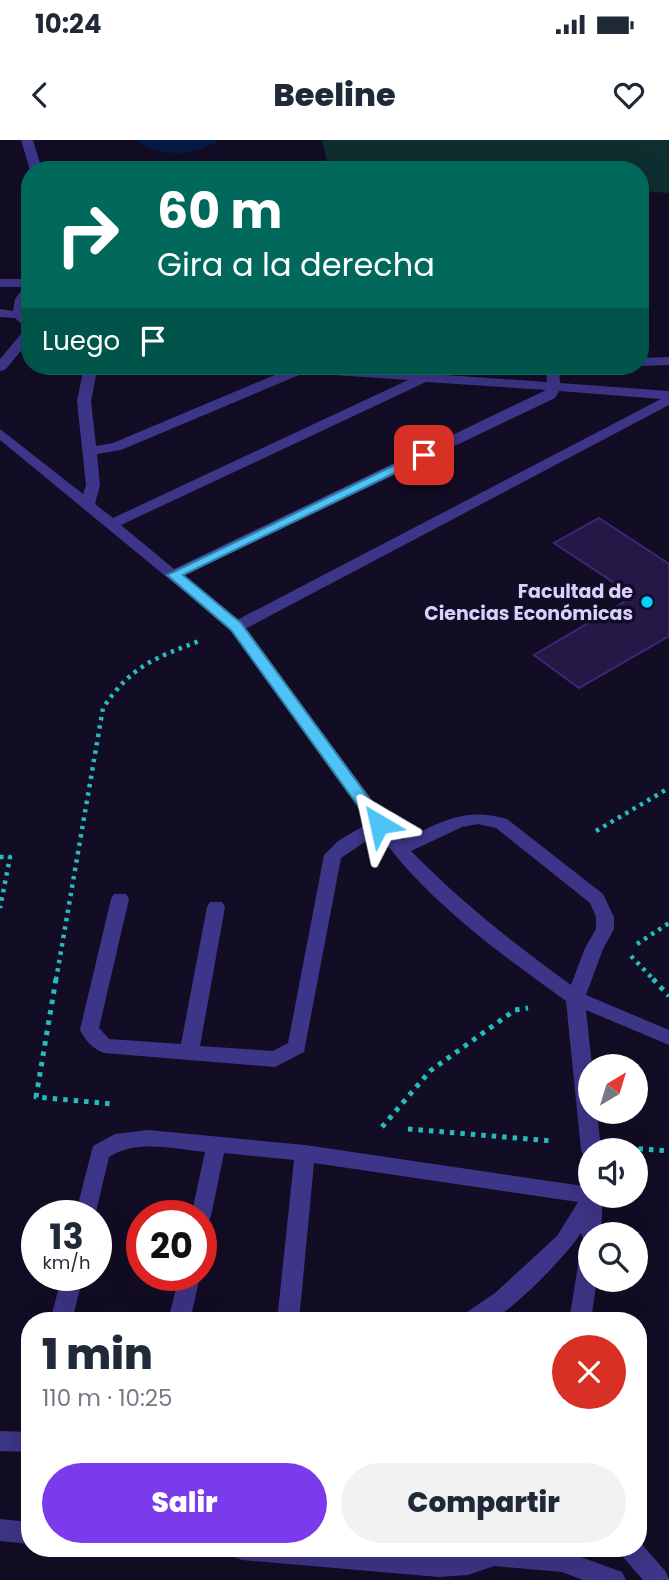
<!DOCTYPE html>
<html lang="es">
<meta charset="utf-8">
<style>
:root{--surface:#fff;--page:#f2f2f3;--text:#1f2937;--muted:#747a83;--accent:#7c3aed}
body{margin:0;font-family:Poppins,sans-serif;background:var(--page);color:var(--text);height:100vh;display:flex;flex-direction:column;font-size:26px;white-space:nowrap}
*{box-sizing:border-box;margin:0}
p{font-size:23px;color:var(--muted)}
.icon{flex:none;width:38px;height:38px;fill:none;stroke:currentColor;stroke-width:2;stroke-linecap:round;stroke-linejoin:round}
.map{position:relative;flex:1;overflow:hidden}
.sheet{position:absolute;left:21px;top:1172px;width:626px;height:245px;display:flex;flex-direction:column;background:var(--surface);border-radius:28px;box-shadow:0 7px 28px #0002}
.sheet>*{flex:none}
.hud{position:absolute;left:21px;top:21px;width:628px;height:214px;border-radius:28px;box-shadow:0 7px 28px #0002;background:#00695c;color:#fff;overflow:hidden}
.needle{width:46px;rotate:38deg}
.tools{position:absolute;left:578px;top:914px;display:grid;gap:14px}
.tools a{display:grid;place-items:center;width:70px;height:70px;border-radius:50%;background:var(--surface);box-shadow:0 7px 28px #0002;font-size:35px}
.speed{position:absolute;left:21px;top:1060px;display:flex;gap:14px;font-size:35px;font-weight:700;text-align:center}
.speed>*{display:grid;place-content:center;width:91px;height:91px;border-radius:50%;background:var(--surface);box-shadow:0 7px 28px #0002;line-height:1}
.speed small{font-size:18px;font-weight:400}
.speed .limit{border:10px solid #d22;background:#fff;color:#111}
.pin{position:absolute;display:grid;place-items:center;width:60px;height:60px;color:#fff;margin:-30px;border-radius:14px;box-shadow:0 4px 10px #0006}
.me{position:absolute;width:77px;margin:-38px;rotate:324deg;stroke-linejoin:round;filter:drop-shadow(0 0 5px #0008)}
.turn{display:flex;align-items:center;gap:24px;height:147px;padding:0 21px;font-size:32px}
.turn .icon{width:91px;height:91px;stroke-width:2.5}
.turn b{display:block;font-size:49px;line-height:60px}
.then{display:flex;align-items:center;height:66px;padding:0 21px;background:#0003;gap:14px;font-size:26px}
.round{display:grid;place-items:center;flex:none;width:74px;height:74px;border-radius:37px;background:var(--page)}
.headline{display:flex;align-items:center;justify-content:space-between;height:119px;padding:0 21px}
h1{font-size:42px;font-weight:800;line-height:52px}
.primary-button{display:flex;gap:14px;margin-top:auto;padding:14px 21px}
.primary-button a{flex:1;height:80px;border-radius:42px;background:var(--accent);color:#fff;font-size:28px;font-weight:800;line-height:80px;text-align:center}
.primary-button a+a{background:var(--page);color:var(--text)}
.status{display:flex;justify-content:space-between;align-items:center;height:49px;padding:0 35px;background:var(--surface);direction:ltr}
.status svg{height:19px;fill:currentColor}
header{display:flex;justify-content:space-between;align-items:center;height:91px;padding:0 21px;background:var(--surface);font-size:32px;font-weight:800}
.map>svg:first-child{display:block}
.green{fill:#0f2e2f}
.water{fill:#061944}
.building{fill:#241847;stroke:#3c2874;stroke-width:2}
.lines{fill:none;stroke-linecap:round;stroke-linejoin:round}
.path-far1{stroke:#26bcbd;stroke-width:4.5;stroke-dasharray:3.5 5;stroke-linecap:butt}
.path{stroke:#26bcbd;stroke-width:5;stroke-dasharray:4.5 6;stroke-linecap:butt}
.minor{fill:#3d3587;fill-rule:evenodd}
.route{fill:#4fc3f7;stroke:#337fa1;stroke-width:2}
.poi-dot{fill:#00d1fb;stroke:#120d25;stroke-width:2.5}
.labels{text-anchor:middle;stroke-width:7;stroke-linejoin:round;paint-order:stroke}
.poi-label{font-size:19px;font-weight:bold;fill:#d9d0ff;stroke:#120d25;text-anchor:end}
</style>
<div class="status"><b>10:24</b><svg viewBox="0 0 49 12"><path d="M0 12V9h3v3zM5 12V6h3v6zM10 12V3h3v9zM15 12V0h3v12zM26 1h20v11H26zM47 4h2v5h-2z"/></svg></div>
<header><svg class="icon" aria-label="back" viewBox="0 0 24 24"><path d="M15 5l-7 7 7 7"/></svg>Beeline<svg class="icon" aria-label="heart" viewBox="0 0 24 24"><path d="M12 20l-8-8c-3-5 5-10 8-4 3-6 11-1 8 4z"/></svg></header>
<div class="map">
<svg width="669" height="1440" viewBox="0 0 669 1440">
<rect width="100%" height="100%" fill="#120d25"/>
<path class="green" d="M322,0h347v53l-28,-2 -1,-21h-311z"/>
<path class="water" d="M135,0h83c-22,18 -61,17 -83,0z"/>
<path class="building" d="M599,378l70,46v72l-90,52 -45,-33 100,-59 -80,-53z"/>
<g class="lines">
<g class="path-far1">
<path d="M596,691l73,-43"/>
<path d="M0,717h10l-10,51"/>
<path d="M637,804l32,-21"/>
<path d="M631,816l23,24"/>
<path d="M56,840l47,-272c29,-43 52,-50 99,-68"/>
</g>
<g class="path">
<path d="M56,839l-20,118 77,7"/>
<path d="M653,839l16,17"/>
<path d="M382,987l48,-56 85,-61 13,-2"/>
<path d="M408,989l145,12"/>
<path d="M628,1008l41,3"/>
</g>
<g class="minor">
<path d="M21,0h12l9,30h-12z"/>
<path d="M0,139h30l-4,35 4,4v22l-25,30 -5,1v-12l26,-31 -11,-10 -15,-1v-8l13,2 2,-12 9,-12h-24z"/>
<path d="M669,217v8l-29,1h-1l1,-8z"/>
<path d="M84,226h14l-7,35 5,45 17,-3 171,-72 -21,-1 -6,-4h58l232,16 -1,-12h-39l-7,-4h71l-1,3 -11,1 1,13 109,8v14l-424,224 157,211c39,-17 61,-34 105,-21l96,75 11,23v12l-11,20 -17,46 83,35v15l-83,-35 6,56 -2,45h7l4,39h-11v8l-6,-2 -3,-6 -15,-149c-68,-49 -139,-100 -188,-168l-37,25 -37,194 -29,15 -171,-14c-10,-3 -19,-13 -24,-23l31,-131 3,-5h12l3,5 -30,129 10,11 72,5 26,-137 3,-5h12l3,5 -25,139 73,5 15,-8 36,-188 14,-14 32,-19 -139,-192 -231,-190v-11l83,65 3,-9 -9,-84zM304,233l104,7 -295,138 -18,-14 5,-19 -3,-31 24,-4zM426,242l120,8 -372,179 -53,-44zM559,251l102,8 -424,221 -54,-44 372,-178zM478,684l18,4 94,75 6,14v12l-11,19 -14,37c-57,-41 -111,-84 -160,-134l51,-24z"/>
<path d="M148,990l157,15 285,42v8l13,1 -2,38h-11v8l-6,-2 -3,-7c-12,20 -71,81 -92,88 -7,3 -20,0 -28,0l3,-7 31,-21 62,-57 21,-34 -264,-39 -15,158h-22l17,-161 -70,-7 -13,63 -3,6 -7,3v-9h-10l14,-64c-31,-3 -69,-13 -96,5l-14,59h-20l18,-70 22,-12z"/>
<path d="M590,1104v35h7l-6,42h-22l11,-68 3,-6z"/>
<path d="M62,1136h21l-11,45h-22z"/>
<path d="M179,1136h21l-10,45h-22z"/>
<path d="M0,1291l30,1v20l-30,-1z"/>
<path d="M0,1379l30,3v22l-30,-3z"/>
<path d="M639,1401l27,31 3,8h-26l-20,-23 -4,-8h20z"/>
<path d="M230,1409h178l31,5 42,-5h70l11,1 60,22 4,8h-43l-21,-8 -68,-6 -26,9 -29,2 -197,-17 -8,-3z"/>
</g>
</g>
<path class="route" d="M424,311l6,4 -2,2 -245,118 58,48 144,197 2,4 -8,6 -5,-2 -143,-198 -64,-55z"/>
<circle class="poi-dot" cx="647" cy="462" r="7"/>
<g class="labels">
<g class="poi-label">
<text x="633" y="458">Facultad de<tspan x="633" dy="22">Ciencias Económicas</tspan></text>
</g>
</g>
</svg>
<div class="tools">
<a><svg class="needle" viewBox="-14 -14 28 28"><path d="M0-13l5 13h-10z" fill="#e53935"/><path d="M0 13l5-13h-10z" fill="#747a83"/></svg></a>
<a><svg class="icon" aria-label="sound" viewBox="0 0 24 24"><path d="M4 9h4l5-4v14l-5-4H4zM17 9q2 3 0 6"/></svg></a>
<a><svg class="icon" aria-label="search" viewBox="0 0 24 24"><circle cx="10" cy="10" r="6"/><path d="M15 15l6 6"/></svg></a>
</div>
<div class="speed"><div>13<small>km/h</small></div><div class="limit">20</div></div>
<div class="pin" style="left:424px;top:315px;background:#d93025"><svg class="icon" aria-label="arrive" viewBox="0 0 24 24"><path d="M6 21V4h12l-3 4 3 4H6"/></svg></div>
<svg class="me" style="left:379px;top:684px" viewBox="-20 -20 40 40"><path d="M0-17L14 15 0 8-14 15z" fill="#4fc3f7" stroke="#fff" stroke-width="4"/></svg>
<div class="hud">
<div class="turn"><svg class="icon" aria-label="right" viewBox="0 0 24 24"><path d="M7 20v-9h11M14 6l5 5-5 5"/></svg><div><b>60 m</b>Gira a la derecha</div></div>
<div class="then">Luego<svg class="icon" aria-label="arrive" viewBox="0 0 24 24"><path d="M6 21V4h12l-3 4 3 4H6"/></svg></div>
</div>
<section class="sheet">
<div class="headline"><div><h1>1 min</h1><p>110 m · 10:25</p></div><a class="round" style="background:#d93025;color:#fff"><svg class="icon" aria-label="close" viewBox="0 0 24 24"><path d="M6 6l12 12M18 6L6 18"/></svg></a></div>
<div class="primary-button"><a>Salir</a><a>Compartir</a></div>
</section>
</div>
